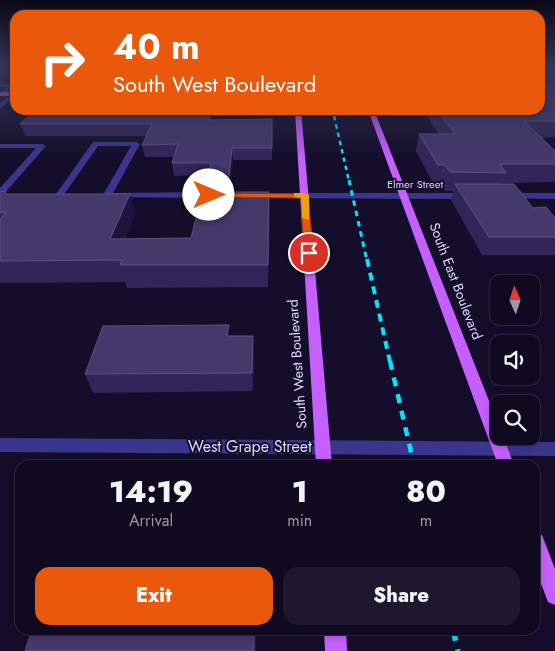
<!DOCTYPE html>
<style>
:root{--surface:#0f0a20;--page:#1d182d;--text:#f1f3f6;--muted:#9b9aa5;--line:#2f2b3e;--accent:#ea580c}
body{margin:0;font-family:Jost,sans-serif;background:var(--page);color:var(--text);height:100vh;display:flex;flex-direction:column;font-size:19px;white-space:nowrap}
*{box-sizing:border-box;margin:0}
p{font-size:16px;color:var(--muted)}
.icon{flex:none;width:28px;height:28px;fill:none;stroke:currentColor;stroke-width:2;stroke-linecap:round;stroke-linejoin:round}
.map{position:relative;flex:1;overflow:hidden}
.panel{position:absolute;left:15px;top:460px;width:525px;height:175px;display:flex;flex-direction:column;background:var(--surface);border-radius:15px;box-shadow:0 2px 8px #0003,0 0 0 1px var(--line)}
.panel>*{flex:none}
.top-card{position:absolute;left:10px;top:10px;width:535px;height:105px;border-radius:15px;box-shadow:0 2px 8px #0003,0 0 0 1px var(--line);background:#ea580c;color:#fff;overflow:hidden}
.needle{width:32px;rotate:357deg}
.fabs{position:absolute;left:490px;top:275px;display:grid;gap:10px}
.fabs a{display:grid;place-items:center;width:50px;height:50px;border-radius:10px;background:var(--surface);box-shadow:0 2px 8px #0003,0 0 0 1px var(--line);font-size:25px}
.pin{position:absolute;display:grid;place-items:center;width:42px;height:42px;color:#fff;margin:-21px;border:2px solid #fff;border-radius:50%;box-shadow:0 1px 5px #0007}
.me{position:absolute;width:55px;margin:-28px;rotate:90deg;stroke-linejoin:round;filter:drop-shadow(0 0 4px #0008)}
.turn{display:flex;align-items:center;gap:18px;height:105px;padding:0 20px;font-size:22px}
.turn .icon{width:65px;height:65px;stroke-width:2.5}
.turn b{display:block;font-size:35px;line-height:42px}
.eta{display:flex;justify-content:space-evenly;align-items:center;height:85px;text-align:center}
.eta b{font-size:30px;font-weight:800;line-height:35px}
.cta{display:flex;gap:10px;margin-top:auto;padding:10px 20px}
.cta a{flex:1;height:58px;border-radius:15px;background:var(--accent);color:#fff;font-size:20px;font-weight:800;line-height:58px;text-align:center}
.cta a+a{background:var(--page);color:var(--text)}
.map>svg:first-child{display:block}
.lines{fill:none;stroke-linecap:round;stroke-linejoin:round}
.minor{fill:#3a368d;fill-rule:evenodd}
.major{fill:#c65fff;fill-rule:evenodd}
.rail-far5{stroke:#04e2ff;stroke-width:2;stroke-dasharray:4 3;stroke-linecap:butt}
.rail-far4{stroke:#04e2ff;stroke-width:2.5;stroke-dasharray:4.5 4;stroke-linecap:butt}
.rail-far3{stroke:#04e2ff;stroke-width:3;stroke-dasharray:5.5 5;stroke-linecap:butt}
.rail-far2{stroke:#04e2ff;stroke-width:4;stroke-dasharray:8 6;stroke-linecap:butt}
.rail-far1{stroke:#04e2ff;stroke-width:4.5;stroke-dasharray:9 8;stroke-linecap:butt}
.rail{stroke:#04e2ff;stroke-width:5.5;stroke-dasharray:11 9;stroke-linecap:butt}
.wall{fill:#312659}
.shaded-wall{fill:#1e153f}
.building{fill:#43396b;stroke:#5c5282}
.route{fill:#ea580c;stroke:#983908}
.slow{fill:#f59e0b}
.labels{text-anchor:middle;stroke-width:4;stroke-linejoin:round;paint-order:stroke}
.far-street-label{font-size:11px;fill:#ddd8ff;stroke:#140e2b}
.street-label{font-size:14px;fill:#ddd8ff;stroke:#140e2b}
.near-street-label{font-size:16px;fill:#ddd8ff;stroke:#140e2b}
</style>
<div class="map">
<svg width="555" height="651" viewBox="0 0 555 651">
<rect width="100%" height="100%" fill="#140e2b"/>
<g class="lines">
<g class="minor">
<path d="M0,67l3,1v3l-3,2z"/>
<path d="M0,83l13,3 -10,10 -3,-2 6,-7h-6z"/>
<path d="M15,92v5l-15,11v-5z"/>
<path d="M93,142h43l4,2 -27,49 104,-1 4,3 -4,3 -113,-1 -1,-2 28,-49h-33l-35,50h-6l-1,-2z"/>
<path d="M0,144h42l4,2 -43,49 -3,1v-8l36,-40h-36z"/>
<path d="M249,193h218l4,3 -4,3 -215,-1 -3,-1z"/>
<path d="M507,193h48v6l-51,-1 -1,-2z"/>
<path d="M0,438l555,4v14l-555,-4z"/>
</g>
<g class="major">
<rect x="0" y="92" width="15" height="4"/>
<path d="M295,110h6l31,355h-16z"/>
<path d="M368,110h6l125,316v10h4l11,29h-16z"/>
<path d="M535,533l7,2 13,34v36l-7,-3 -13,-34z"/>
<path d="M324,630h22l1,21h-22z"/>
</g>
<path class="rail-far5" d="M333,110l2,8"/>
<path class="rail-far4" d="M334,116l15,65"/>
<path class="rail-far3" d="M349,180l18,81"/>
<path class="rail-far2" d="M367,259l23,103"/>
<path class="rail-far1" d="M390,361l24,104"/>
<path class="rail" d="M453,630l5,21"/>
</g>
<g class="wall">
<path d="M3,67h12v8h-9z"/>
<path d="M540,67h15v70l-14,1 14,13v31l-52,1 -1,1 31,24 22,10v37h-73l-31,-55 2,-9h-8l-5,-8h-7l-17,-32 3,-17h20l-16,-24h117z"/>
<path d="M272,119v41h-39l-3,30h-1v2h40l-1,95 -141,1 -2,-6 -125,1v-91l7,2h123l5,20 -10,25 66,-1 17,-59v-4l-34,1 -2,-13 2,-6h-29l-3,-12 4,-9h-121l-5,-12 191,-4z"/>
<path d="M230,336l24,18 -1,37 -160,2 -8,-19z"/>
</g>
<g class="shaded-wall">
<path d="M210,110h2l-1,21 -2,-11z"/>
<path d="M232,148l1,12 -3,30 -1,-13z"/>
<path d="M228,180l2,20 -3,-8z"/>
<path d="M269,192v20l-1,75v-22z"/>
<path d="M130,194l5,20 -19,46 -6,-21z"/>
<path d="M253,336l1,18 -1,37 -1,-18z"/>
<rect x="254" y="630" width="2" height="21"/>
</g>
<g class="building">
<path d="M540,67h15v12l-10,-1 -1,6 11,1v36h-31l31,30v13h-55l6,9 -56,-1 -5,-7h-7l-19,-31h36l-18,-24h103z"/>
<path d="M35,110h175l-1,10 63,-1v29h-40l-3,29h-21l3,-14h-39l6,-19 -36,1 10,-21h-132z"/>
<path d="M206,179l22,1 -1,12h42l-1,73h-148l2,-5 -122,1v-42l6,-7 -6,1v-21l6,-1 -1,3h125l-20,45 81,-1z"/>
<path d="M455,184h59l19,24 13,-1 9,11v19h-66z"/>
<path d="M229,325l-2,11h26l-1,37 -167,1 18,-48z"/>
<path d="M32,630h222v21h-229z"/>
</g>
<linearGradient id="sky" x2="0" y2="1"><stop stop-color="#0b0818"/><stop offset="0.42" stop-color="#343655"/><stop offset="1" stop-color="#343655" stop-opacity="0"/></linearGradient>
<rect width="555" height="158" fill="url(#sky)"/>
<path class="route" d="M206,193l101,1 7,59 -5,3 -5,-3 -3,-55 -92,-1h-3z"/>
<path class="slow" d="M294,193h11l4,2v25l-7,-2 -1,-20 -7,-1z"/>
<g class="labels">
<g class="far-street-label">
<text x="415" y="188">Elmer Street</text>
</g>
<g class="street-label">
<text transform="translate(456 281) rotate(69)" y="5">South East Boulevard</text>
<text transform="translate(297 364) rotate(-94)" y="5">South West Boulevard</text>
</g>
<g class="near-street-label">
<text x="250" y="452">West Grape Street</text>
</g>
</g>
</svg>
<div class="fabs">
<a><svg class="needle" viewBox="-14 -14 28 28"><path d="M0-13l5 13h-10z" fill="#e53935"/><path d="M0 13l5-13h-10z" fill="#9b9aa5"/></svg></a>
<a><svg class="icon" aria-label="sound" viewBox="0 0 24 24"><path d="M4 9h4l5-4v14l-5-4H4zM17 9q2 3 0 6"/></svg></a>
<a><svg class="icon" aria-label="search" viewBox="0 0 24 24"><circle cx="10" cy="10" r="6"/><path d="M15 15l6 6"/></svg></a>
</div>
<div class="pin" style="left:309px;top:253px;background:#d93025"><svg class="icon" aria-label="arrive" viewBox="0 0 24 24"><path d="M6 21V4h12l-3 4 3 4H6"/></svg></div>
<svg class="me" style="left:209px;top:195px" viewBox="-20 -20 40 40"><circle r="19" fill="#fff"/><path d="M0-13L10 11 0 6-10 11z" fill="#ea580c"/></svg>
<div class="top-card">
<div class="turn"><svg class="icon" aria-label="right" viewBox="0 0 24 24"><path d="M7 20v-9h11M14 6l5 5-5 5"/></svg><div><b>40 m</b>South West Boulevard</div></div>
</div>
<section class="panel">
<div class="eta">
<div><b>14:19</b><p>Arrival</p></div>
<div><b>1</b><p>min</p></div>
<div><b>80</b><p>m</p></div>
</div>
<div class="cta"><a>Exit</a><a>Share</a></div>
</section>
</div>
